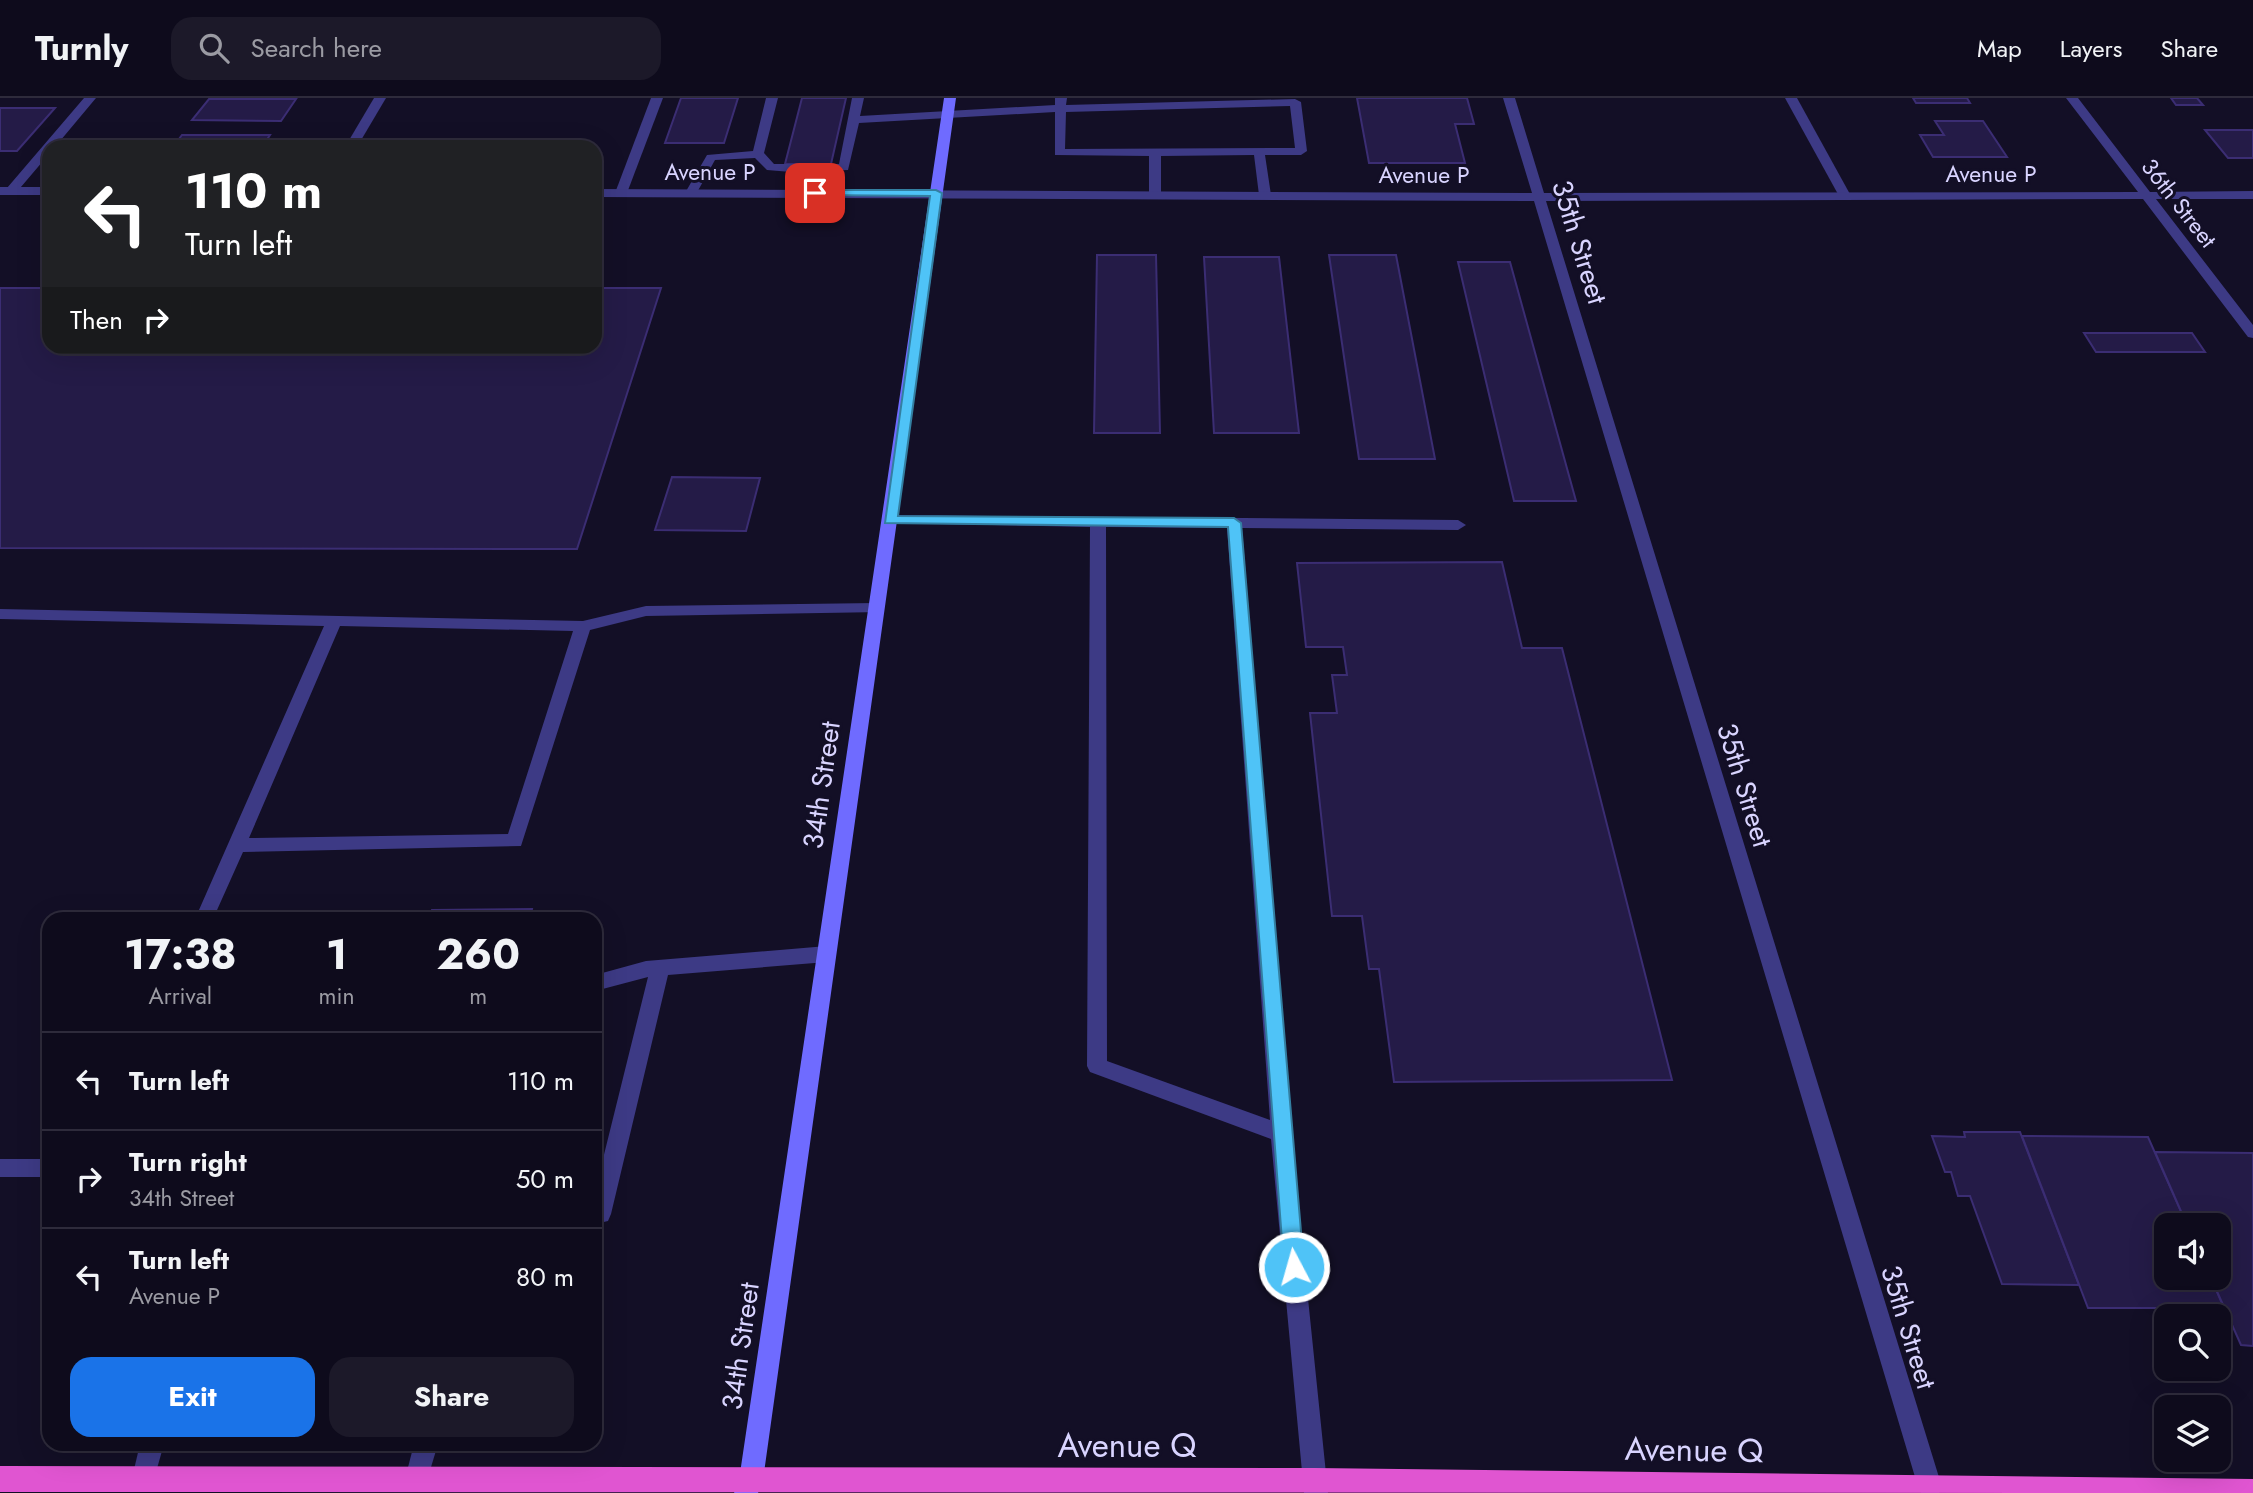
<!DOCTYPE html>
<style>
:root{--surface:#0e0b1c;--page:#1c1929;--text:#f1f3f6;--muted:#9b9ba3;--line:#2e2b3b;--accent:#1a73e8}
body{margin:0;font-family:Jost,sans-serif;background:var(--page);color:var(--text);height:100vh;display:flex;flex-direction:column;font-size:26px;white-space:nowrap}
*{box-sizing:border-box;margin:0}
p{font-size:23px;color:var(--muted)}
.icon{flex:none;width:38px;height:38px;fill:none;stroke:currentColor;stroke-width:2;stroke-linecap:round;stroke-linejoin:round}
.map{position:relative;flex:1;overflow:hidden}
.panel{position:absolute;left:42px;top:814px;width:560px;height:539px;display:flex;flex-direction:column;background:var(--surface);border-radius:21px;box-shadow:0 7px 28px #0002,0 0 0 2px var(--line)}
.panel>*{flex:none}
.hud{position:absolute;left:42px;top:42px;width:560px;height:214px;border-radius:21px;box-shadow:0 7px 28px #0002,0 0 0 2px var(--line);background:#202124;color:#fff;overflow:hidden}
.buttons{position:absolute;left:2154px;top:1115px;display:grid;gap:14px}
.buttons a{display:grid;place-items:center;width:77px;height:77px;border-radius:14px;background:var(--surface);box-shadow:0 7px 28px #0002,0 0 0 2px var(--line);font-size:35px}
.pin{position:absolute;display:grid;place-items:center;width:60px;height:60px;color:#fff;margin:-30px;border-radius:14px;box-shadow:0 4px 10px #0006}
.me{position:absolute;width:77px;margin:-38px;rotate:354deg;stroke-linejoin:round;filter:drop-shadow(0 0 5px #0008)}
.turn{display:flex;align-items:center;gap:24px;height:147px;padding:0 28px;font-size:32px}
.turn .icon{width:91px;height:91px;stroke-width:2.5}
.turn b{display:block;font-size:49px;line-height:60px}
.then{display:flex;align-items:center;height:66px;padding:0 28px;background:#0003;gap:14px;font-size:26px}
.eta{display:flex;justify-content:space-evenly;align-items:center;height:119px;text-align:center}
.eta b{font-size:42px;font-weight:700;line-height:49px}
.cta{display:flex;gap:14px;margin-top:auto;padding:14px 28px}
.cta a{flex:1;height:80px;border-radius:21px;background:var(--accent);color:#fff;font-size:28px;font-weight:700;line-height:80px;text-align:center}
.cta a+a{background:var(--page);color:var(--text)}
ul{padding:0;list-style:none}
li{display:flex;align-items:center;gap:21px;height:98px;padding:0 28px;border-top:2px solid var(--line)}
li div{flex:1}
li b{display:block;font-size:26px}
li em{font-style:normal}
header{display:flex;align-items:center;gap:42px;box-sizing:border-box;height:98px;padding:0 35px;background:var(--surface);border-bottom:2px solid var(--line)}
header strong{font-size:33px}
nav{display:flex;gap:38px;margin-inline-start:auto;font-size:24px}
.search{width:490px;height:63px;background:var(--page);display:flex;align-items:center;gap:18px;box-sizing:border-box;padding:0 24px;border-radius:21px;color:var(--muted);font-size:26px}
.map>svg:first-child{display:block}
.building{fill:#241b47;stroke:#3b2d73;stroke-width:2}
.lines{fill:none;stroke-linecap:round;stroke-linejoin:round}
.service{fill:#3d3a85;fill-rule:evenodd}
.minor{fill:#3d3a85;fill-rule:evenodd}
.secondary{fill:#6f6bff;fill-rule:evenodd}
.trunk{fill:#e055d1;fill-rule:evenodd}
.route{fill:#4fc3f7;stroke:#337fa1;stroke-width:2}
.labels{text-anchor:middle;stroke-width:6;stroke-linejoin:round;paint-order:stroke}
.far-street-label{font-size:23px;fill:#d9d4ff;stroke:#130f26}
.street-label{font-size:28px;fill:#d9d4ff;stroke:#130f26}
.near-street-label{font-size:33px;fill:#d9d4ff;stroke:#130f26}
</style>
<header>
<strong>Turnly</strong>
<div class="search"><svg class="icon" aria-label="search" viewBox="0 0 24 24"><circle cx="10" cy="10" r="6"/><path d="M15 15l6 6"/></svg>Search here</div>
<nav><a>Map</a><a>Layers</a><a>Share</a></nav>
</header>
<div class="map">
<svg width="2253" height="1395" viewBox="0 0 2253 1395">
<rect width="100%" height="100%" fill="#130f26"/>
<g class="building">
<path d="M681,0h57l-14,45h-59z"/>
<path d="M802,0h44l-15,66h-46z"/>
<path d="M1357,0h110l7,26h-19l10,39h-96z"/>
<path d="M1913,0h54l3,5h-54z"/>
<path d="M2171,0h26l6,7h-27z"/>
<path d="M209,1h87l-15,22 -89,-1z"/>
<path d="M0,10h55l-38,43h-17z"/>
<path d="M1935,23h48l24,36h-74l-13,-22h24z"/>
<path d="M2205,32h48v28h-25z"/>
<path d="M182,37h88l-8,12h-89z"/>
<path d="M1097,157h59l4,178h-66z"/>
<path d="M1329,157h67l39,204h-76z"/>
<path d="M1204,159h75l20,176h-85z"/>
<path d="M1458,164h52l66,239h-62z"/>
<path d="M0,190h49v58h546v-58h66l-84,261 -577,-1z"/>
<path d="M2084,235h108l13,19h-109z"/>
<path d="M672,379l88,1 -14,53 -91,-1z"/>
<path d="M1502,464l20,86h40l110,432 -278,2 -15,-113h-10l-7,-53h-30l-22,-203h27l-5,-38h15l-4,-28h-37l-9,-84z"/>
<path d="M532,811l-2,10h-100l2,-9z"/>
<path d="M1964,1034h56l59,153 -77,-1 -32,-88h-12l-7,-24h-6l-13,-36 33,1z"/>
<path d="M2022,1038l126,1 39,88h-21v53h45l13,30h-136z"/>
<path d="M2155,1054l98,1v193l-12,-1 -30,-67h8v-53h-32z"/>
</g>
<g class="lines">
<g class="service">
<path d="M84,0h12l-41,49h-6v7l-34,40h-8v-6z"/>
<path d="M651,0h12l-36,95 -10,3 -2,-3z"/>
<path d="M766,0h12l-14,55 10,11h65l13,-66h12l-4,18 195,-11v-7h12l-1,7 229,-6 6,3 6,49 -6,4h-36l6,40 -6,4 -6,-4 -5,-40 -93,1v39l-6,4 -6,-4v-39l-94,-1v-43l-196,11 -11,47 -45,2 -9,24 -10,-3 7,-21 -24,-2 -12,-12 -40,2 -20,36h-8l-2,-3 22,-38 46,-4zM1290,8l5,42 -230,1 1,-37z"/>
<path d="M1785,0h12l54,98 -2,3 -10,-3z"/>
<path d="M890,417l568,5 8,5 -8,5 -216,-2 49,605 37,360h-24l-33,-354 -181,-67 -3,-6 3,-539 -205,-4 -3,-3 3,-3zM1106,429l121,1 43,592 -163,-59z"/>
<path d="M876,505l6,1 2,4 -2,4 -236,4 -56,14 -69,216 -278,6 -30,67h-18l129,-293 -324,-7v-10l583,12 63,-15zM340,528l233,5 -65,203 -259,4z"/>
<path d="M827,848l7,3 2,5 -2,5 -7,3 -159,13 -57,239 -3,7 -13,3v-33l53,-214 -53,14v-16l51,-14z"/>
<rect x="0" y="1061" width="49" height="18"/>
<path d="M140,1346h24l-12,42 -8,4 -8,-4 -4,-8z"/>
<path d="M414,1346h24l-13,43 -8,4 -8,-4 -4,-8z"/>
</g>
<g class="minor">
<path d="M374,0h12l-29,49h-12z"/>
<path d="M1503,0h12l29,95 594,-1 -72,-94h12l72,94 103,-1v8h-97l97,126v13l-5,-1 -105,-138 -597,2 396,1286 -3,6h-18l-3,-6 -384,-1286 -939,-4v-8l937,4z"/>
<rect x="0" y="89" width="49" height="8"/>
</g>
<path class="secondary" d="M944,0h12l-193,1382 -5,13h-24l5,-13z"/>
<path class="trunk" d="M0,1368l1315,2 938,11v14l-2253,-1z"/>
</g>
<path class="route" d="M815,92h121l6,3 -44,323 336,2 7,5 63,744 -3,6 -7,3 -7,-3 -3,-6 -56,-740 -343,-4 45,-327 -119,-1 -2,-2z"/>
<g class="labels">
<g class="far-street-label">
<text x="710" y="82">Avenue P</text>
<text x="1991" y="84">Avenue P</text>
<text x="1424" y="85">Avenue P</text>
<text transform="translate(2179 105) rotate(52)" y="8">36th Street</text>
</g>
<g class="street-label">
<text transform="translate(1580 144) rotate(73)" y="10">35th Street</text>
<text transform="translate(821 687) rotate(-82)" y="10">34th Street</text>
<text transform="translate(1745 687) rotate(73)" y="10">35th Street</text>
<text transform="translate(1909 1229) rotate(73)" y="10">35th Street</text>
<text transform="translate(740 1248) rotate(-82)" y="10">34th Street</text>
</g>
<g class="near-street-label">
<text x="1127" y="1359">Avenue Q</text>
<text transform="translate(1694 1351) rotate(1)" y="12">Avenue Q</text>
</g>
</g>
</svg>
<div class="buttons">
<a><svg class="icon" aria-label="sound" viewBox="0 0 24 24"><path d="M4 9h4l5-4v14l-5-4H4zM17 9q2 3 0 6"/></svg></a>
<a><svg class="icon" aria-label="search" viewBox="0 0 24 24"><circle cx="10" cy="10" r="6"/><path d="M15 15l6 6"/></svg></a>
<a><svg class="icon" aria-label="layers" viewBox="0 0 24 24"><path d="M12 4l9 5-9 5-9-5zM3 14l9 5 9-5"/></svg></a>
</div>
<div class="pin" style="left:815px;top:95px;background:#d93025"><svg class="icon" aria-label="arrive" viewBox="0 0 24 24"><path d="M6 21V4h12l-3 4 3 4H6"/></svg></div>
<svg class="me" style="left:1294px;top:1169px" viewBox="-20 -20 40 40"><circle r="17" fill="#4fc3f7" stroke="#fff" stroke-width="3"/><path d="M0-11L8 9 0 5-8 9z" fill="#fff"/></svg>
<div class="hud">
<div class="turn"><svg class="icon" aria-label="left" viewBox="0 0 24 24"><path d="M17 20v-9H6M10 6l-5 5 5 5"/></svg><div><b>110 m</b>Turn left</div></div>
<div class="then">Then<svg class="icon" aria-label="right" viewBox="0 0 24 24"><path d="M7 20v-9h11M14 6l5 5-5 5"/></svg></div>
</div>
<section class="panel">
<div class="eta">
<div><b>17:38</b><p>Arrival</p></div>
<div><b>1</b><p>min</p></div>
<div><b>260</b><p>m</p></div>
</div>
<ul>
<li><svg class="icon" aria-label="left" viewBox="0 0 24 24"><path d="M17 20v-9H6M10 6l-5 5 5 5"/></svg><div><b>Turn left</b></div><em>110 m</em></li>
<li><svg class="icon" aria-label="right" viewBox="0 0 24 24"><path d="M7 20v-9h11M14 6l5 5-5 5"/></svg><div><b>Turn right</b><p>34th Street</p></div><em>50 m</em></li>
<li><svg class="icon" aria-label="left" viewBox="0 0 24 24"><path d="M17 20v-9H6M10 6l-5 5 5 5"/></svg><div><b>Turn left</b><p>Avenue P</p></div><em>80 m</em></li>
</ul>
<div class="cta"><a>Exit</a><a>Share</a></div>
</section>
</div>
